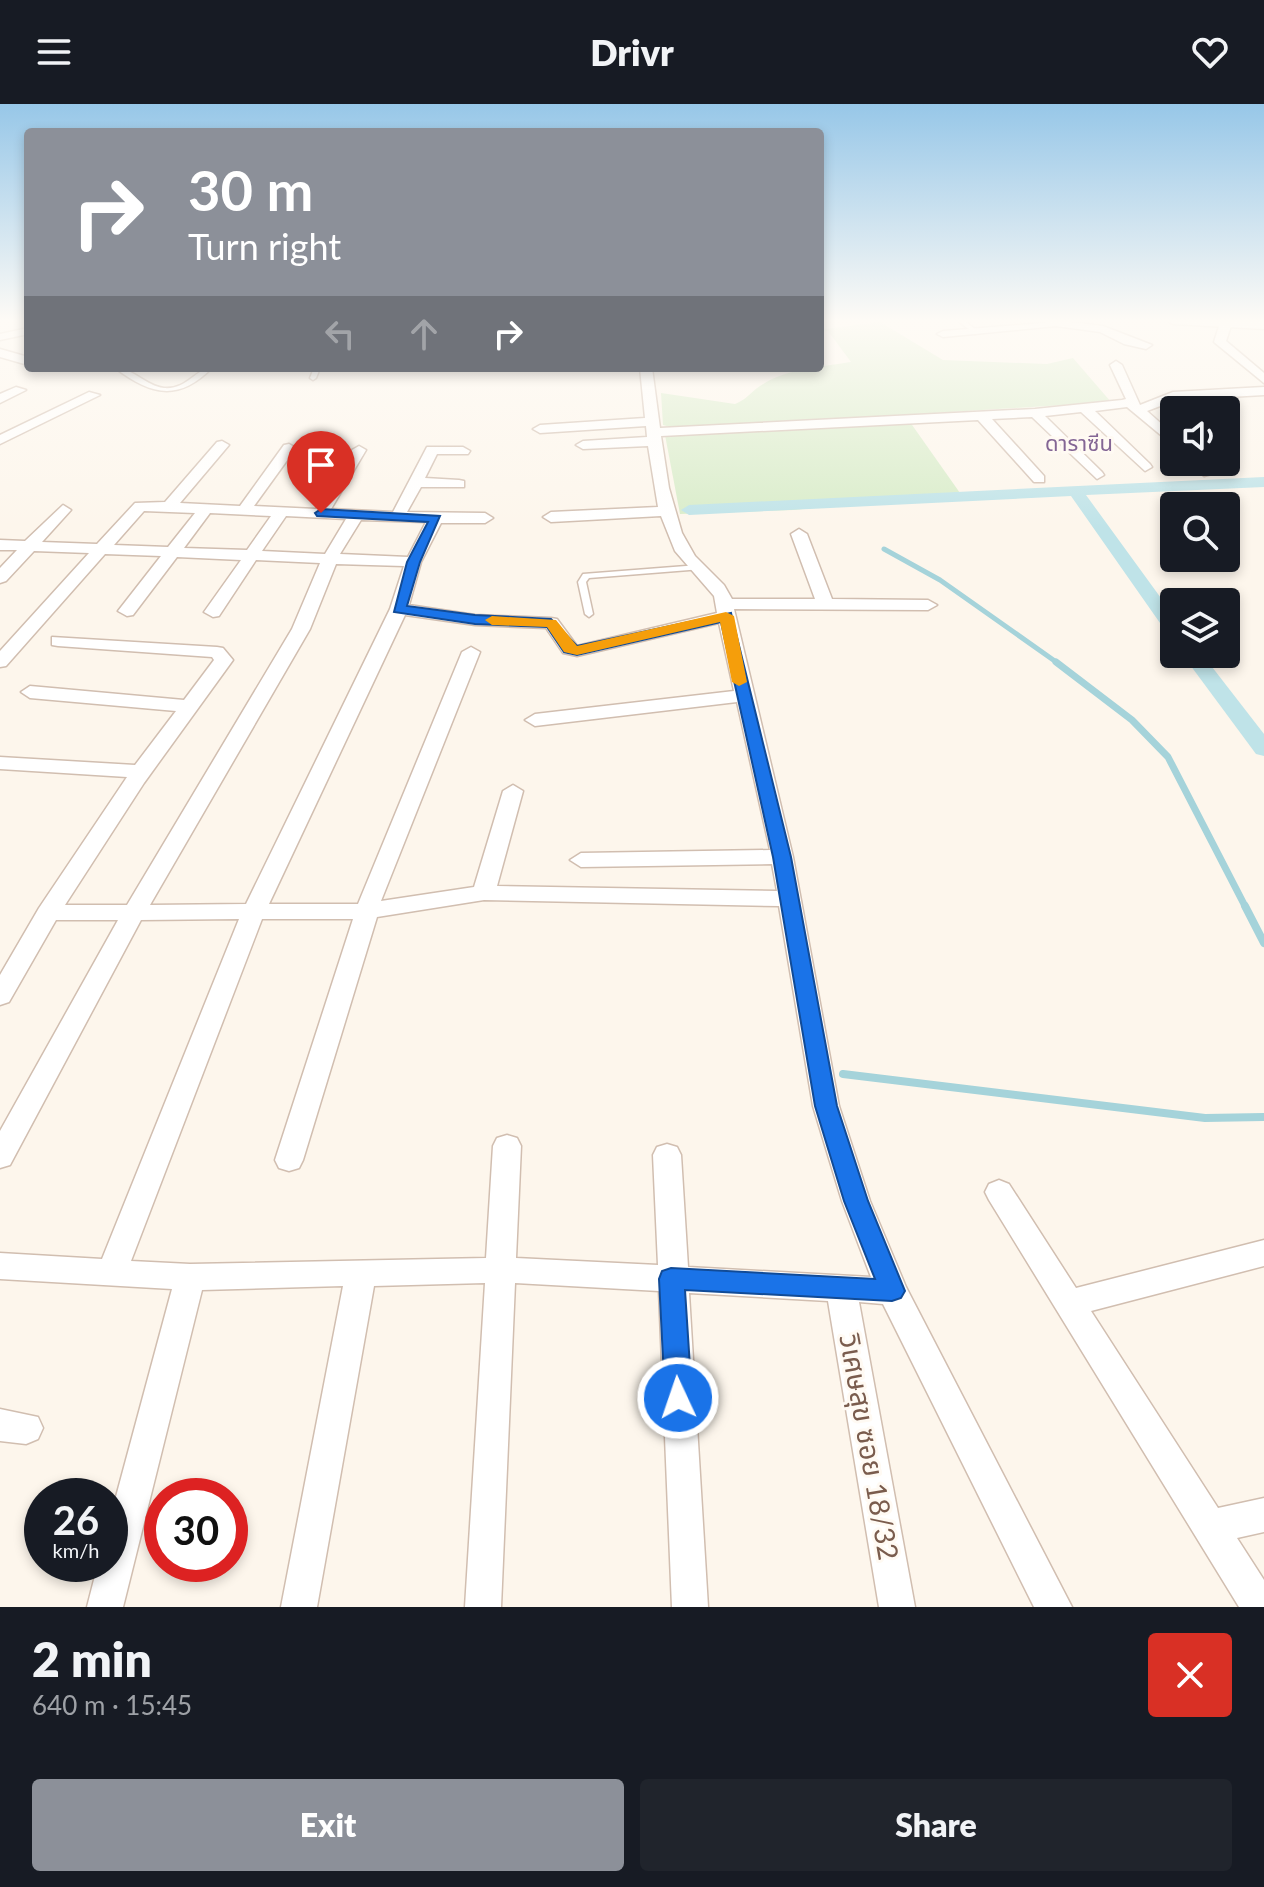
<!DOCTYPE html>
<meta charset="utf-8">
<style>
:root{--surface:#171b24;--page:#20242c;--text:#f1f3f6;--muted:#9ea1a6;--accent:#8c9099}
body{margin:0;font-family:Lato,"Noto Sans Thai",sans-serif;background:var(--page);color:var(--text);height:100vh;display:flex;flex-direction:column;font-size:30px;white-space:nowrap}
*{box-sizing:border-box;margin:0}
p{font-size:26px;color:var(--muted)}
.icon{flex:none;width:44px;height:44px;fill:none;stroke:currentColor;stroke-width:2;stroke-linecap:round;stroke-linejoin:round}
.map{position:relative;height:1503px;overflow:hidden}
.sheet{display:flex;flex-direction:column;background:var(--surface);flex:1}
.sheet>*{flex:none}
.guide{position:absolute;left:24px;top:24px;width:800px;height:244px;border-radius:8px;box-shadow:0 4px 12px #0003;background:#8c9099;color:#fff;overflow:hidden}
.controls{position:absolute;left:1160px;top:292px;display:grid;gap:16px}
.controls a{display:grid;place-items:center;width:80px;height:80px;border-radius:8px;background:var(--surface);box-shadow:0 4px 12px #0003;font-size:40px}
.speed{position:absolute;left:24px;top:1374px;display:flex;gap:16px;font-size:40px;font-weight:700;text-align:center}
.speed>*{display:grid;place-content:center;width:104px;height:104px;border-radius:50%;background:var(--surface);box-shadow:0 4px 12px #0003;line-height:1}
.speed small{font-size:20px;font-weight:400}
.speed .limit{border:12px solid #d22;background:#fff;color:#111}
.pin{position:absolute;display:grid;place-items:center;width:68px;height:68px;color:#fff;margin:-82px -34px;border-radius:50% 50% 50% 0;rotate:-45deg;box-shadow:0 0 8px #0007}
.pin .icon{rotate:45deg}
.me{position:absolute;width:88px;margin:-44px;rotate:357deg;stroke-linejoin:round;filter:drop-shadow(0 0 6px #0008)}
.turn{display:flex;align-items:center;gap:28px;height:168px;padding:0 32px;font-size:36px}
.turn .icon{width:104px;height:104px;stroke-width:2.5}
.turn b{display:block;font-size:56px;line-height:68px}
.lanes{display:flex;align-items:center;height:76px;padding:0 32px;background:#0003;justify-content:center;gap:40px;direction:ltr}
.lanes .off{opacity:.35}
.round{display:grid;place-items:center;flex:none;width:84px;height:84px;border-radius:8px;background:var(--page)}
.overview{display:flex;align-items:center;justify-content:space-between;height:136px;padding:0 32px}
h1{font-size:48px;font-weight:800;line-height:60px}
.button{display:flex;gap:16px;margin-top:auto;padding:16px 32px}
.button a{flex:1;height:92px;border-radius:8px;background:var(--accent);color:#fff;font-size:32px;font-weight:800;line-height:92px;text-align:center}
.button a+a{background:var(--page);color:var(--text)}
header{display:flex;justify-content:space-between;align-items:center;height:104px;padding:0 32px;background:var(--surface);font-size:36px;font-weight:800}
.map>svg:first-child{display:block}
.green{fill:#d8ecc9}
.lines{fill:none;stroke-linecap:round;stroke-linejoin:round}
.stream-far2{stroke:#a5d3da;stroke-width:5}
.stream-far1{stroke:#a5d3da;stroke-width:7}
.stream{stroke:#a5d3da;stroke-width:8}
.canal{fill:#bfe3e8;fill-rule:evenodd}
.lane-casing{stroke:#d1beb0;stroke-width:3}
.street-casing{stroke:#d1beb0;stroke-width:3}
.secondary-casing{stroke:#d6c0b0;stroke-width:3}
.lane{fill:#fff;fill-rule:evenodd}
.street{fill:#fff;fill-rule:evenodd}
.secondary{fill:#fff;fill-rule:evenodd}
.route{fill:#1a73e8;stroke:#114b97;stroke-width:2}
.slow{fill:#f59e0b}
.labels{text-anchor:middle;stroke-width:6;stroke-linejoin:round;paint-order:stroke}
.far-neighbourhood-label{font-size:22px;fill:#846695;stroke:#fffaf3}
.near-street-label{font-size:28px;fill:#7a5c4d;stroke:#fffaf3}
</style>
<header><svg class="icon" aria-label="menu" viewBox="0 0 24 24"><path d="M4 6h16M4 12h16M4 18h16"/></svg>Drivr<svg class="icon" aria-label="heart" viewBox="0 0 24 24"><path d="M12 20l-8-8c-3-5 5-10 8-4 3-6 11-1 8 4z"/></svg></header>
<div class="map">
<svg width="1264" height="1503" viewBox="0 0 1264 1503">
<rect width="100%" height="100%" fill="#fdf6ec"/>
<g class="green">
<path d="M880,218l63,38 104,4 26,-6 38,44 -433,27 -15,-4 -2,-32 74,11c11,-4 16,-12 25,-18 27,-18 61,-19 91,-24l-23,-31 -8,1v-6l5,3z"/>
<path d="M910,318l50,71 -167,17 -113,4 -15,-79z"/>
</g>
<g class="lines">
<path class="stream-far2" d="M884,445l56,31 119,84"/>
<path class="stream-far1" d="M1056,558l76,58 36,37 78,151"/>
<g class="stream">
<path d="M1245,802l19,37"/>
<path d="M843,970l362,44 59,-1"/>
</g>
<g class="canal">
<path d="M1264,373v10l-178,8 88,121v19l-7,-2 -96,-137 -382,19 -8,-5 8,-5z"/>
<path d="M1182,550h20l62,80v22l-8,-2z"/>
</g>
<defs>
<g id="lane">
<path d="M956,215h6l18,14 -5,1z"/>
<path d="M115,264c18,0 31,18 49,20 23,2 32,-20 48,-20 -34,34 -61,27 -97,0z"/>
<path d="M314,264h6l-4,10 -3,2 -3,-2z"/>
<path d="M699,461h3v4l-113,9 -3,4 7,32 -4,3 -4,-3 -7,-32 5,-8z"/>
</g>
<g id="street">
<path d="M1046,215l57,7 49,19 -6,4 -22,-5 -24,-12 -44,-6 -113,11 -6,-3 6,-3 101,-8z"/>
<path d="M1226,216l6,3 -6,18 38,32v10l-50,-41 6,-19z"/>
<path d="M28,224v6l-28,6v-6z"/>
<path d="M0,245l28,8v8l-28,-8z"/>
<path d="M1116,257l6,4 18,40 33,-13 91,-5v8l-88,5 -29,11 27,24v11l-47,-39 -32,4 55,53 2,3 -7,4 -64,-59 -36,4 57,56 2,3 -7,4 -65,-62 -40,2 52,57v6h-10l-56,-62 -317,16 8,52 13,45 13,23 29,29 8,14h83l-24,-65 8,-5 8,5 25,65 96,1 9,5 -9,5 -194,-1 59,248 46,249 31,95 36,86 166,320h-38l-151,-303 -24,-2 56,305h-36l-51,-306 -139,-8 19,314h-36l-13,-316 -144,-8 -14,324h-36l20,-324 -111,3 -57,321h-36l62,-321 -141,4 -79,317h-36l11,-43h12v-45l62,-230 -172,-10v-26l102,6 137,-340 -98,1 -131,245 -10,3v-37l118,-211h-62l-47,82 -9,3v-30l39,-67 88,-131 -127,-8v-12l135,8 41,-54 -146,-13 -9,-6 9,-6 154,14 30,-40 -2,-3 -154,-11 -6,-1v-8l165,10 6,1 10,12 -89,123 -79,122h62l165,-276 28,-66 -64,-3 -37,56 -6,1 -9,-5 37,-52 -64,-3 -44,58 -6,1 -9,-5 43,-55 -56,-2 -99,112 -6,1v-16l89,-98 -55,-2 -28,30 -6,2v-15l17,-18h-17v-10l25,1 38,-36 8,5 -29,32 55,2 38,-41 30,-1 52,-60 5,-1 7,4 -49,58 60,3 44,-61 5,-1 7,4 -42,58 62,3 36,-59 7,-4 7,4 -35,59 62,3 34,-65h36l7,4 -2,3h-31l-12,24 34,2 5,1v6h-43l-14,25 78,1 8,5 -8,5h-44l-20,39 -12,43 66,10 76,3 6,1 20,27 140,-33 -3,-17 -39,-45 -14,-35 -110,6 -8,-5 8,-5 107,-5 -10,-61 -65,3 -7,-4 7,-4 64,-4 -1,-11 -106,7 -7,-4 7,-4 105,-7 -5,-50h12l8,60 375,-19 87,-9 4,-1 -16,-34zM144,407l51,2 -27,34 -54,-2zM210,409l61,3 -24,34 -63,-2zM286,412l60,3 -21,35 -63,-3zM361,416l65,2 -18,35 -68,-3zM336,460l68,2 -14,43 -144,295 -96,1 160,-276zM405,511l70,10 71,3 17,25 14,3 142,-33 15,68 -199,23 -10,6 10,6 202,-24 33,148 -189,3 -11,7 11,7 191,-3 5,27 -280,-5 26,-95 -10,-6 -10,6 -29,96 -93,14 99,-249 -9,-5 -9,5 -104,252h-89zM484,796l295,6 34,200 29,95 29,76 -183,-10 -7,-112 -4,-8 -10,-3 -10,3 -4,8 5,110 -142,-7 5,-112 -4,-8 -10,-3 -10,3 -4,8 -7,112 -296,6 -59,-3 131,-342h91l-78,241 4,8 10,3 10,-3 4,-8 74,-243z"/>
<path d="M16,283l10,3 -26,13v-9z"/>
<path d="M89,288l11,3 -100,49v-9z"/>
<path d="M1189,358h16l11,11 -12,3z"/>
<path d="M999,1076l10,4 67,104 188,-48v26l-173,45 127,197 46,-10v34l-27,6 27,42v27h-25l-250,-407 -4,-8 4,-8z"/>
<path d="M0,1305l38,8 5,11 -5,11 -12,5 -26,-3z"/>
</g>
<path id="secondary" d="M1165,215h99v10l-91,-5z"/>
</defs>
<use href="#lane" class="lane-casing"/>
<use href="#street" class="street-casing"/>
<use href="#secondary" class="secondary-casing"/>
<use href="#lane" class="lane"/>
<use href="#street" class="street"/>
<use href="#secondary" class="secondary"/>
</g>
<linearGradient id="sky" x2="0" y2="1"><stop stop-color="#97c7e8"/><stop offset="0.51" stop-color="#fefbf6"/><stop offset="1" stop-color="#fefbf6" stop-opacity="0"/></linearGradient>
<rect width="1264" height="425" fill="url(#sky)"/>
<path class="route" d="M321,405l119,7 -20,46 -13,44 68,9 76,4 26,27 154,-33 60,244 46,249 31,95 37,90 -4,7 -9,3 -207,-11 7,108 -4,9 -10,3 -9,-3 -4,-9 -6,-119 3,-8 9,-3 204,11 -31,-78 -29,-95 -42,-249 -52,-235 -144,33 -13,-3 -17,-25 -72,-3 -81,-12 13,-50 21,-40 -111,-6 -2,-3z"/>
<path class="slow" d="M726,508l8,4 13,66 -8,4 -7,-4 -12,-60 -143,33 -13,-3 -17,-25 -55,-2 -7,-5 7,-4 64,4 21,26z"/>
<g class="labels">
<g class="far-neighbourhood-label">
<text x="1079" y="347">ดาราซีน</text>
</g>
<g class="near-street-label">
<text transform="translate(869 1343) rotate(80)" y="10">วิเศษสุข ซอย 18/32</text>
</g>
</g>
</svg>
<div class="controls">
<a><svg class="icon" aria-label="sound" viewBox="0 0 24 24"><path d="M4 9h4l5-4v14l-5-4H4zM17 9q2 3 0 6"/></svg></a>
<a><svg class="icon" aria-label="search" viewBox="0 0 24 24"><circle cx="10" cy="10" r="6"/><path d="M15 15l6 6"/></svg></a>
<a><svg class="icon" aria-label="layers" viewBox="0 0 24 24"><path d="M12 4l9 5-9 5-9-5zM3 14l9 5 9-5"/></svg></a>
</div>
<div class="speed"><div>26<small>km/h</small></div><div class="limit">30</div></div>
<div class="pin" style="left:321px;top:409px;background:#d93025"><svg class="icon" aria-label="arrive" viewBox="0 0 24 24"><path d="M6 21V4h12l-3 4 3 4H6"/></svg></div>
<svg class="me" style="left:678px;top:1294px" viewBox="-20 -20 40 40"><circle r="17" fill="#1a73e8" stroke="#fff" stroke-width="3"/><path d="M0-11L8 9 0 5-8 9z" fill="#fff"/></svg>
<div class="guide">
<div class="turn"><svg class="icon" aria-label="right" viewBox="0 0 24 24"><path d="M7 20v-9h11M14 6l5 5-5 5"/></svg><div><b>30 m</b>Turn right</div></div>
<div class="lanes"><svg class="icon off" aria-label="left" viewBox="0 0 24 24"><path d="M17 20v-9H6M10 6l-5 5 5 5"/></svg><svg class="icon off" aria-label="ahead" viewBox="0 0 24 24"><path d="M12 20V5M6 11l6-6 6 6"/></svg><svg class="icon" aria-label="right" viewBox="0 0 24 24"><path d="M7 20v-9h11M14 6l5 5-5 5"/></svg></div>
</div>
</div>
<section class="sheet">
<div class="overview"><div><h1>2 min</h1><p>640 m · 15:45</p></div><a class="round" style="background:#d93025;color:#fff"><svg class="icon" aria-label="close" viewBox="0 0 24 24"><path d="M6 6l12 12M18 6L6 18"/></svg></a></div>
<div class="button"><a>Exit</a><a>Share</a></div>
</section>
